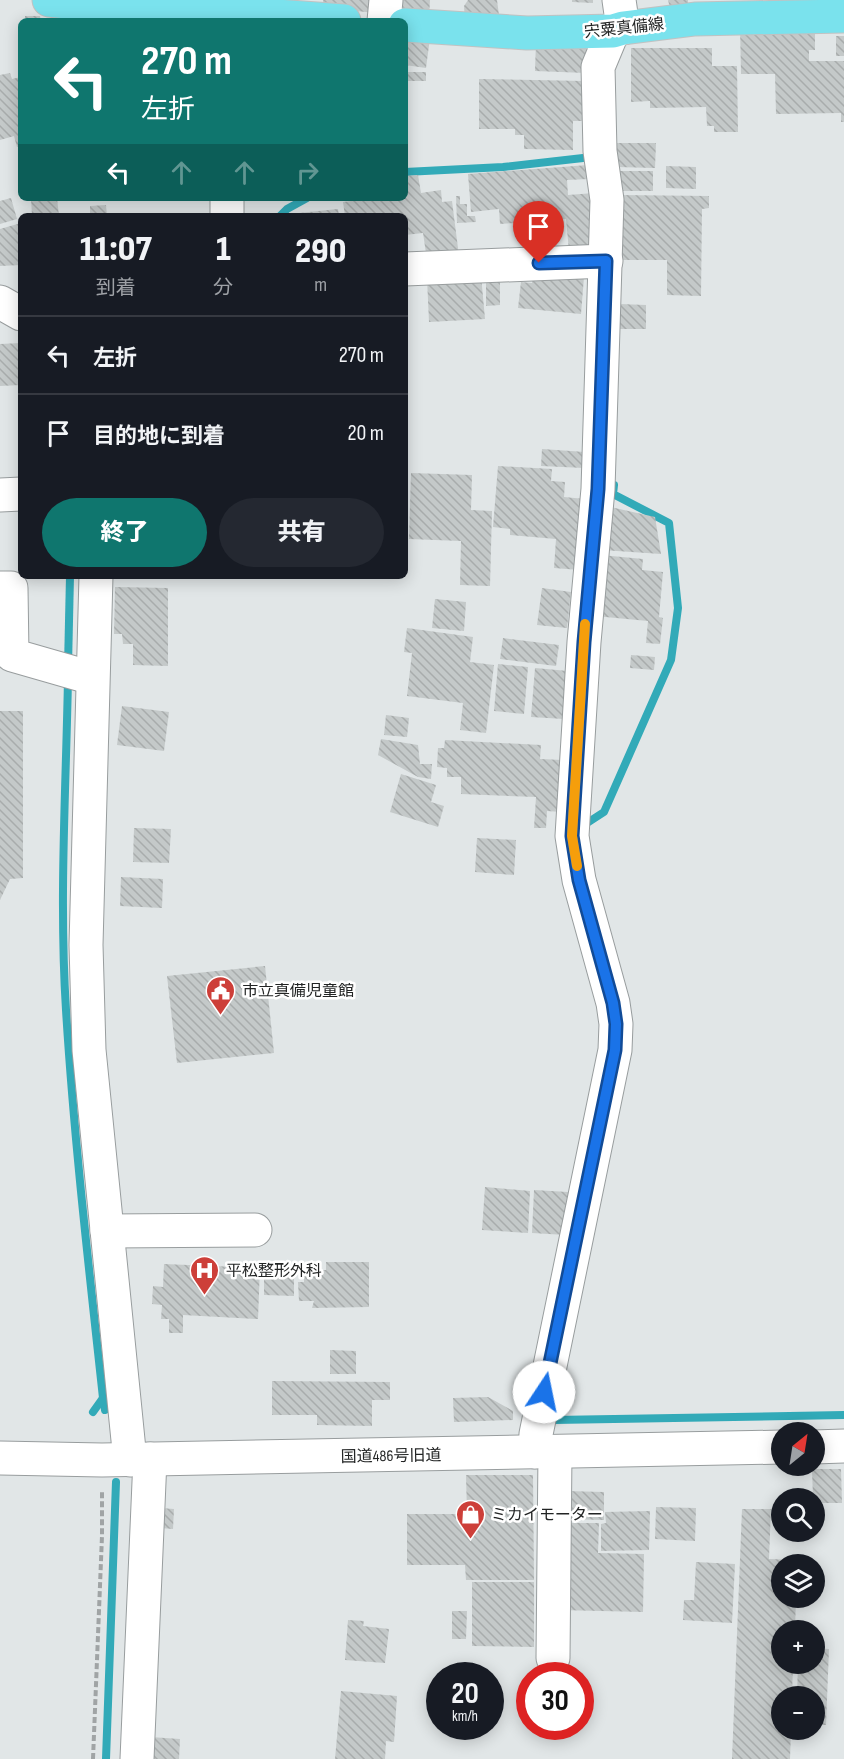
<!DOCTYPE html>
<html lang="ja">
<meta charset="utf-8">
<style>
:root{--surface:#171b24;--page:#242831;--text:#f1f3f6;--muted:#9ea1a6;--line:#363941;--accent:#0f766e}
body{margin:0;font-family:"Sofia Sans Condensed","Noto Sans JP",sans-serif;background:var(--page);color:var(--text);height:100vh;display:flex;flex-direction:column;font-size:22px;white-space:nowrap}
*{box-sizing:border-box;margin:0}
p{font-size:20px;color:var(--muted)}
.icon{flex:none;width:33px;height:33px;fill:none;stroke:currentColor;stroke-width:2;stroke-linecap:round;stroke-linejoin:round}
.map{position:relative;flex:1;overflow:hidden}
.side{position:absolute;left:18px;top:213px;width:390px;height:366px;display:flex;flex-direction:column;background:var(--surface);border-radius:9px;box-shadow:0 3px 15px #0003}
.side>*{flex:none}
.top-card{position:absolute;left:18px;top:18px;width:390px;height:183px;border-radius:9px;box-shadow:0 3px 15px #0003;background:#0f766e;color:#fff;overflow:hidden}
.needle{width:39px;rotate:30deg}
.controls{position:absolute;left:771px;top:1422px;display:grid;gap:12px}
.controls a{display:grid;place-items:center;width:54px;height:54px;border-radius:50%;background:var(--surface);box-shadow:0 3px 15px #0003;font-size:30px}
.speed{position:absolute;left:426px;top:1662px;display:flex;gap:12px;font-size:30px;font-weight:700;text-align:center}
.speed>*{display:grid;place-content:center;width:78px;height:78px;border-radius:50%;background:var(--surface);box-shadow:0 3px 15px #0003;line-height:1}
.speed small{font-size:15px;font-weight:400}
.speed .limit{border:9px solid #d22;background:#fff;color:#111}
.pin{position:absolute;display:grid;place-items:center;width:51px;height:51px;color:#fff;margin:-62px -26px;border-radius:50% 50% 50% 0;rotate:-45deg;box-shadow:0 0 6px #0007}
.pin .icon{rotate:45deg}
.me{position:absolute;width:66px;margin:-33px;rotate:11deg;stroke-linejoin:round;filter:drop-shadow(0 0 4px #0008)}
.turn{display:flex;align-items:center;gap:21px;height:126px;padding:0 24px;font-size:27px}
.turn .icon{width:78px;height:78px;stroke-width:2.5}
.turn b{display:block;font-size:42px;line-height:51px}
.lanes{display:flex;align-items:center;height:57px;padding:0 24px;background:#0003;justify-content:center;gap:30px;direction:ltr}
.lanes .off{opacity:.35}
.eta{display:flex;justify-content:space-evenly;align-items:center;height:102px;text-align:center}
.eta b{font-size:36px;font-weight:800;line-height:42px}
.cta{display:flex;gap:12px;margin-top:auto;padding:12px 24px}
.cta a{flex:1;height:69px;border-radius:36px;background:var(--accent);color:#fff;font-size:24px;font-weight:800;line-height:69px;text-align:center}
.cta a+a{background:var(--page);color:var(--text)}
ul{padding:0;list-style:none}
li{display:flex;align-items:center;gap:18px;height:78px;padding:0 24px;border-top:2px solid var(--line)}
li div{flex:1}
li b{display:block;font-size:22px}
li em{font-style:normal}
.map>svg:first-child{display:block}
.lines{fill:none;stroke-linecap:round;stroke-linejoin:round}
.stream{stroke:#32aab8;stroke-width:8}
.building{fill:url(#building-back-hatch)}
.minor-casing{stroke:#989d9e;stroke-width:35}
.major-casing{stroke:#c1c2c2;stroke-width:35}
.path{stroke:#a0a4a5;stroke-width:4;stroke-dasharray:6 3;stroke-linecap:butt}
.minor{stroke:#fff;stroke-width:33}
.major{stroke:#7ae2ed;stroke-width:33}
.route-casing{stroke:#114b97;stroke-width:15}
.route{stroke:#1a73e8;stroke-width:10}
.slow{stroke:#f59e0b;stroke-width:10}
.labels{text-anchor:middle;stroke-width:5;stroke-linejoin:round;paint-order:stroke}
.street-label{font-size:16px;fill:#222424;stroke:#fff}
.poi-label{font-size:16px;fill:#222424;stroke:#fff;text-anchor:start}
</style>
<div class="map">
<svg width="844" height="1759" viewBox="0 0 844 1759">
<defs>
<pattern id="building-back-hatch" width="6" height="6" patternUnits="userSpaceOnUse" patternTransform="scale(1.5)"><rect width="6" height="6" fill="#c4c9c9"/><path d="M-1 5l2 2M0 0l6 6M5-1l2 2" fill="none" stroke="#a8acac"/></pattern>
</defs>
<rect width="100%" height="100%" fill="#e1e6e7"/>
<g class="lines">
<g class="stream">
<path d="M405,172l98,-5 80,-9"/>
<path d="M280,216l7,-7 20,-11"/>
<path d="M68,666l2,-90"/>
<path d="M68,678c-2,111 -9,222 -2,332 8,129 23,259 37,388l2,12"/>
<path d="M584,829v-4l20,-13 67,-152 7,-52 -9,-85 -56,-29 1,-9"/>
<path d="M556,1411l-2,9 290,-5"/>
<path d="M93,1412l10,-14"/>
<path d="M106,1759l10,-277"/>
</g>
</g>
<g class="building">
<path d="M323,0h55l-1,13 -54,-5z"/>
<path d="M395,0h35l-1,18 -34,-3z"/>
<path d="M468,0h29l3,23h-35l-1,-17z"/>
<path d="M572,0h21v3l-21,-1z"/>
<path d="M668,0h20v7l-17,5z"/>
<path d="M25,16h15l1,5h-16z"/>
<path d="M793,26v8h22v16h-6v11h35v61h-3v-9l-65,1 -1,-40h-34l-1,-47z"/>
<path d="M405,34l25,4 -4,30 -21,-3z"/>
<rect x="836" y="36" width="8" height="20"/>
<path d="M536,41l51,2 -1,30 -51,-2z"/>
<path d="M631,48h81v18h25l1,66h-24v-6h-7l-1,-19 -56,1v-7l-19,1z"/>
<rect x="408" y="72" width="18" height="9"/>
<path d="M10,73l2,6 9,-2v69l-4,1 -3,-11 -14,4v-65z"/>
<path d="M479,79l106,2v40h-12v29l-49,-1v-14h-9v-6h-36z"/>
<path d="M616,143h40l-1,25 -39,-1z"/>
<path d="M588,165l1,14 -22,1 1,15 26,-2 5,55 -30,3 -3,-32 -66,5 -1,-15 -28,3 -3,-38z"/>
<path d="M666,166l30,1v22l-30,-1z"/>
<rect x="617" y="171" width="36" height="20"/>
<path d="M418,175l3,18 20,-3 1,12 10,-1 7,55 -32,4 -4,-27 -18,2v-19h-60l-2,-14 16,-2v-2h46v-22z"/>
<path d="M619,195l90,1v12l-7,1 -1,87 -34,-1v-35h-49z"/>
<path d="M456,196h4v8h7v12h8l1,6 -19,1z"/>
<path d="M11,198l6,21 -17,5v-23z"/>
<path d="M31,198h26l2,18h-27z"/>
<path d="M106,205l1,11h-17v-10z"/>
<path d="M338,209l1,7h-50v-2z"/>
<path d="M21,223v42l-21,1v-37z"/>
<path d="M533,273l51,4 -3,37 -63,-6 3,-26 11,1z"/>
<path d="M486,274h14v31l-14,1z"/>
<path d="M481,275l4,44 -56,3 -2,-44z"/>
<path d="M620,304l26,1v24h-27z"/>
<path d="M21,343v42l-21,1v-42z"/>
<path d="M542,449l43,3 -1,16 -43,-2z"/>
<path d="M498,466l54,3 -1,12 14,1 -1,15 21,2 -5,71 -26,-2 2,-29 -46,-4v-6l-17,-2z"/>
<path d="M411,473l61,2 -1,35 21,1 -2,75 -30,-1 1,-44 -52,-2z"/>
<path d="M606,506l49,11 6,37 -59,-4z"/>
<path d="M601,555l42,4 -1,11 21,2 -4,45 4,1 -3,26 -14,-1 2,-22 -53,-5z"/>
<path d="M115,587l53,1v78l-35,-1v-21h-10l-1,-10h-8z"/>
<path d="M542,588l29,4 -4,36 -30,-3z"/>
<path d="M435,599l31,3 -2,29 -32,-3z"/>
<path d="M407,628l66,9 -3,25 24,3 -8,68 -26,-3 3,-27 -56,-7 5,-43 -8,-1z"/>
<path d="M503,638l56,7 -3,21 -56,-7z"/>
<path d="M631,655l24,2 -1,13 -24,-2z"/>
<path d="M498,664l30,3 -4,47 -30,-3z"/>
<path d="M535,668l33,3 -4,48 -33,-2z"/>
<path d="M122,706l47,6 -5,39 -47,-6z"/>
<path d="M0,711h23v167l-13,1 -10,21z"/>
<path d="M386,715l23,3 -2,19 -23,-2z"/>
<path d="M381,739l37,6 2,19h12l-1,15 -13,-2 -40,-22z"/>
<path d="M445,740l96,5 -1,14 23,1 -2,52 -14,-1 -1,17h-12l2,-31 -75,-3v-17h-14v-9l-10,-1 1,-19h6z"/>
<path d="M401,774l35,11 -5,17 13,4 -6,21 -48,-15z"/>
<path d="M134,828l37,1 -2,34 -36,-1z"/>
<path d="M477,838l39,2 -2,35 -39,-3z"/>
<path d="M121,877l42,2 -1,29 -42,-2z"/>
<path d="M265,966l9,87 -97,10 -10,-87z"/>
<path d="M485,1187l45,4 -2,42 -46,-3z"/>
<path d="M534,1190l34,2 -2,43 -34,-2z"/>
<path d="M326,1262h43v45l-57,1 2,-7h-15l-1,-19h6v-12h22z"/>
<path d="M164,1264l96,4 -2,51 -75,-4v18h-14v-14h-8l1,-14 -10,-1 1,-18 10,1z"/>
<path d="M264,1268l30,1v27l-30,-1z"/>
<path d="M330,1350l26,1v23h-26z"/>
<path d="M272,1381l118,1v18h-18v26l-55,-1v-10h-45z"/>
<path d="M488,1397l25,14v9l-59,2 -1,-24z"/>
<path d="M812,1469h29l1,34h-28v-5h-1z"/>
<path d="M466,1475h67l1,105h-68l-1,-15h-58v-51h60z"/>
<path d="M566,1491l38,1v28l-39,-1z"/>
<path d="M656,1507l40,1 -1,33 -40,-2z"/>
<path d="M161,1508l13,1 -1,20 -13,-1z"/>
<path d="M742,1509h29l-2,50 28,1v4h-15v34h14l-1,32h-13v34h11l-1,32h-10v34h9l-1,29h-58z"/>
<path d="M650,1511l-1,39 -48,1v-27l5,-1 -1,-11z"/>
<path d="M560,1523h39l-1,30 46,1 -1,58 -84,-2z"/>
<path d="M696,1562l39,2 -3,59 -49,-3 1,-20h10z"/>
<path d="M472,1582h62v65l-62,-1z"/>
<path d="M452,1611h15l-1,28h-14z"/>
<path d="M348,1620l16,1 -1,5 26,3 -4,34 -40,-3z"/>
<path d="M814,1648l15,1 -3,76h-12v-29h-17l1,-32h16z"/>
<path d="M341,1691l56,5 -3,46 -8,-1 -1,18h-50z"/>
<path d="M150,1737l30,2 -1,20h-31z"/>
</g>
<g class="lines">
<defs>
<g id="minor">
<path d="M619,0l4,28"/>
<path d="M384,21l2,-21"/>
<path d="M227,198v18"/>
<path d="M405,269l201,-8"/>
<path d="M0,302l21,12"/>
<path d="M0,495l21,-1"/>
<path d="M96,576l-10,369 3,105 41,410"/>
<path d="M0,588h11l1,67 80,23"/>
<path d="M107,1231l148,-1"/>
<path d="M814,1447l30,-1"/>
<path d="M535,1452l1,-18 79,-384 1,-26 -3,-21 -34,-123 -7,-44 12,-194 14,-153 9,-289 -7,-49 -2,-84 15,-36"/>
<path d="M0,1458l102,2 680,-13"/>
<path d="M553,1658l2,-206"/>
<path d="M137,1759l13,-300"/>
</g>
<g id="major">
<path d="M49,0l55,6 105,5 135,10"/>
<path d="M405,25l122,8 86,-2 10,-3 72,-9 149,-3"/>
</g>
</defs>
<use href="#minor" class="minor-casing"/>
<use href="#major" class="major-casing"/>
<path class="path" d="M93,1759l9,-223v-45"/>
<use href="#minor" class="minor"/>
<use href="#major" class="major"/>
</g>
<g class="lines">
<defs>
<path id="route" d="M539,263l67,-2 -8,228 -14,153 -12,194 7,44 34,123 3,21 -1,26 -71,342"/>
</defs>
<use href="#route" class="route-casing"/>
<use href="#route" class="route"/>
<path class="slow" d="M577,866l-5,-30 13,-212"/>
</g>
<defs>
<symbol id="civic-pin" viewBox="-11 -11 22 30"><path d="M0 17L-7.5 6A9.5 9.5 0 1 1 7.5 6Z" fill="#cd3f39" stroke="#fff"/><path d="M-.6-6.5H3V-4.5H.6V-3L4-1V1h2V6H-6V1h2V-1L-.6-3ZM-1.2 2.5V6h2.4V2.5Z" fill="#fff"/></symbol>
<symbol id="hospital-pin" viewBox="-11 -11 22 30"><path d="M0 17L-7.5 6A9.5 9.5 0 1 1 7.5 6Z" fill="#cd3f39" stroke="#fff"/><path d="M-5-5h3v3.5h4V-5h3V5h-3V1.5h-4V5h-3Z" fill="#fff"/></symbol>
<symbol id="shop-pin" viewBox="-11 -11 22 30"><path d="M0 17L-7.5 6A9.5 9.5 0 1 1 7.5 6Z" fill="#cd3f39" stroke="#fff"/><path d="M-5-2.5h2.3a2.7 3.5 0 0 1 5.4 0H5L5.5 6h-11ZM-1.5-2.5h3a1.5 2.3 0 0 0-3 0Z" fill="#fff"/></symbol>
</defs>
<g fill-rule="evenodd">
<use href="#civic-pin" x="204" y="974" width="33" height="45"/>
<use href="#hospital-pin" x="188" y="1254" width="33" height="45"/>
<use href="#shop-pin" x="454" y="1498" width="33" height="45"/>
</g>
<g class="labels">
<g class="street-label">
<text transform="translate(624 27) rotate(-6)" y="6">宍粟真備線</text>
<text transform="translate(391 1455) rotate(-1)" y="6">国道486号旧道</text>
</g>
<g class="poi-label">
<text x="242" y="996">市立真備児童館</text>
<text x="226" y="1276">平松整形外科</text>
<text x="491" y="1520">ミカイモーター</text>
</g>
</g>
</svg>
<div class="controls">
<a><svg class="needle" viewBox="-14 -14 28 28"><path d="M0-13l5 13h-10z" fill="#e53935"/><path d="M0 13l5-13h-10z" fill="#9ea1a6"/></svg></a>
<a><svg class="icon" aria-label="search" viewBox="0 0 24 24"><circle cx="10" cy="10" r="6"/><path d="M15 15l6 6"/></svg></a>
<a><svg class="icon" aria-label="layers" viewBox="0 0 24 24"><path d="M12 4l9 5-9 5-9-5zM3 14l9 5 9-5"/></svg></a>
<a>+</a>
<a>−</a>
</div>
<div class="speed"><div>20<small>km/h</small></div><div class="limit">30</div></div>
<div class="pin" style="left:539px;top:263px;background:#d93025"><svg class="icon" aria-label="arrive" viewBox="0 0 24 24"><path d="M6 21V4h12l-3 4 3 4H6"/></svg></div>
<svg class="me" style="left:544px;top:1392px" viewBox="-20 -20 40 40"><circle r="19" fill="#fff"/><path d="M0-13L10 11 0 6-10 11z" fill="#1a73e8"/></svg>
<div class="top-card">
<div class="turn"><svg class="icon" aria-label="left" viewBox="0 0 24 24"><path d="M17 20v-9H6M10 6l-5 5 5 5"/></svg><div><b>270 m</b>左折</div></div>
<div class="lanes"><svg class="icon" aria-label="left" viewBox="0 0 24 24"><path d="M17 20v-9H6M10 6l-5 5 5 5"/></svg><svg class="icon off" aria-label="ahead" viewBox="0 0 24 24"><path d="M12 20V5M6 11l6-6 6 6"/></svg><svg class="icon off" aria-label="ahead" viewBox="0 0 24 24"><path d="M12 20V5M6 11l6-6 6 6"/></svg><svg class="icon off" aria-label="right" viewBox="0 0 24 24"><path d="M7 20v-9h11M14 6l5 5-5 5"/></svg></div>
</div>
<section class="side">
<div class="eta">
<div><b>11:07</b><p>到着</p></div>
<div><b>1</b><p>分</p></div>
<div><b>290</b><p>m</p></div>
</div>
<ul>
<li><svg class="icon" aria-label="left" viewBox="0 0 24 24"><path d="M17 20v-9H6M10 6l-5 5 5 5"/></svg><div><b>左折</b></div><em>270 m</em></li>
<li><svg class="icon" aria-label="arrive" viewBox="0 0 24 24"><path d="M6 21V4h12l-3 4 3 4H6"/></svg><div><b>目的地に到着</b></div><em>20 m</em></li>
</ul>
<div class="cta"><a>終了</a><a>共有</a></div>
</section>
</div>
